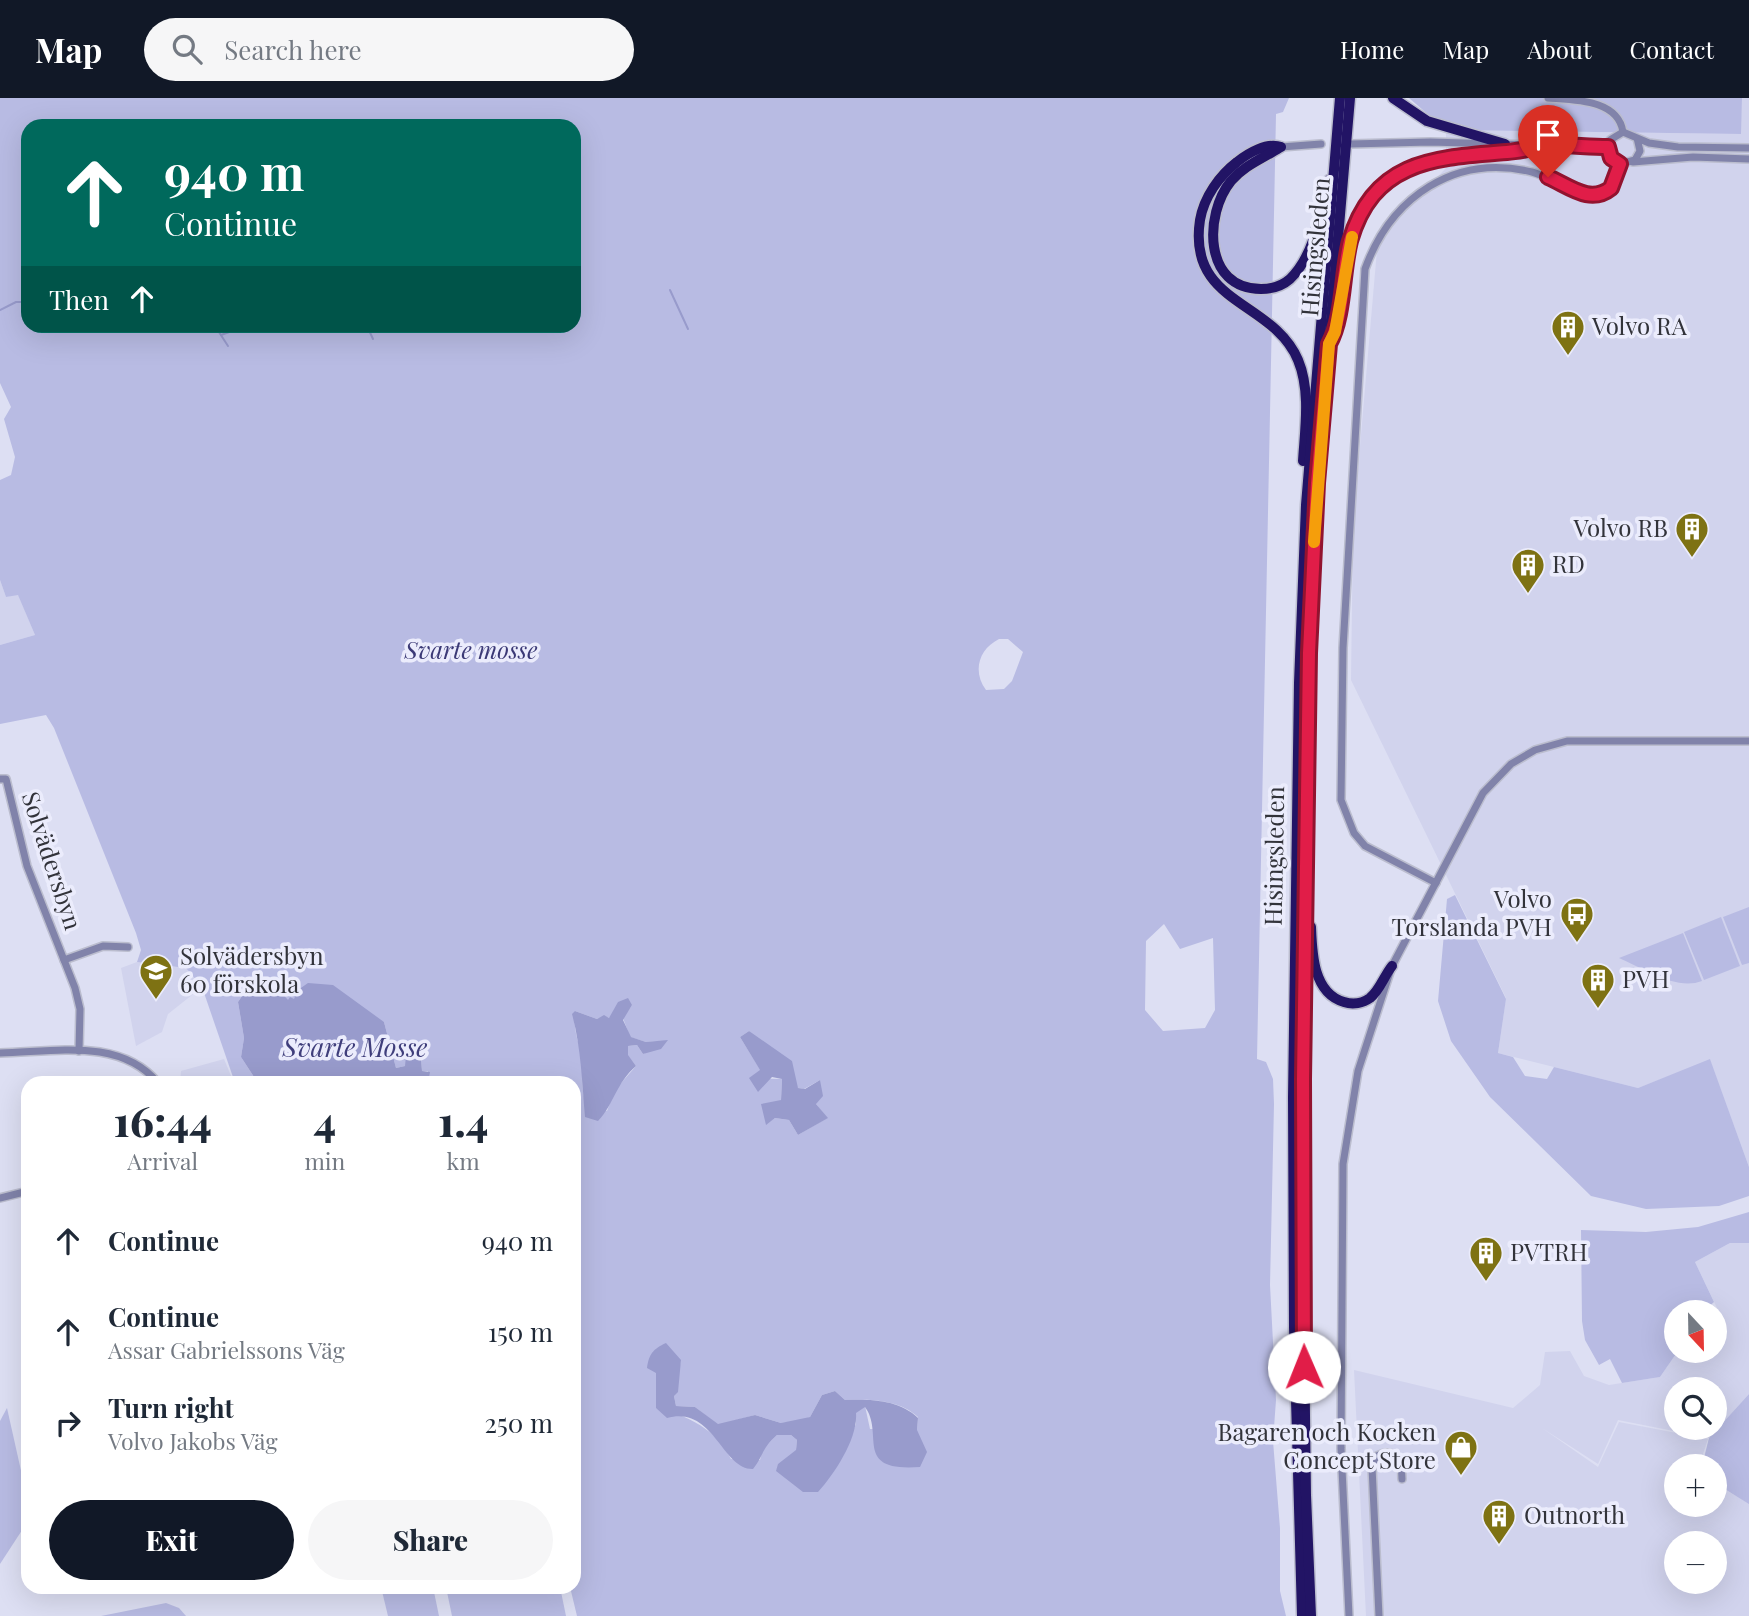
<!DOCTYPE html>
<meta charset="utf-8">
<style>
:root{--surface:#fff;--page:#f6f6f7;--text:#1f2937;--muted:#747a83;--accent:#111827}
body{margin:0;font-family:"Playfair Display",serif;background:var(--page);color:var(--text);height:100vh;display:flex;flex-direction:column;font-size:26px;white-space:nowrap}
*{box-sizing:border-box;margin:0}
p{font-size:23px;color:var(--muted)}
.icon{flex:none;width:38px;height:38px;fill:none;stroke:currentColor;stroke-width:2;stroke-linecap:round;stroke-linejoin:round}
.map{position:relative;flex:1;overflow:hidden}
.panel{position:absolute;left:21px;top:978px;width:560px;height:518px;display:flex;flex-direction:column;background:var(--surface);border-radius:21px;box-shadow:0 7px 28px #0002}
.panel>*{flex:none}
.guide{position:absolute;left:21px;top:21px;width:560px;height:214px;border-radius:21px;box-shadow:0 7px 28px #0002;background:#00695c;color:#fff;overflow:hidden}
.needle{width:46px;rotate:158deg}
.fabs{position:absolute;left:1664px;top:1202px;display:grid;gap:14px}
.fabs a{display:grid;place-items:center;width:63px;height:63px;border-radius:50%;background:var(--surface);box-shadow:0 7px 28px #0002;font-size:35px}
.pin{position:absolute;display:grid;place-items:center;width:60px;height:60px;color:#fff;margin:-72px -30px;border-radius:50% 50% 50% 0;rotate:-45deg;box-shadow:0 0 7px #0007}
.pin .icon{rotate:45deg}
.me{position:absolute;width:77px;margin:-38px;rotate:359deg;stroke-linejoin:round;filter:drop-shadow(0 0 5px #0008)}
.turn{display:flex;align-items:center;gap:24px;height:147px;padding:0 28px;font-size:32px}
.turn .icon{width:91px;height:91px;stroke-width:2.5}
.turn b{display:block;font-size:49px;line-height:60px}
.then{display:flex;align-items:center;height:66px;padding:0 28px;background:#0003;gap:14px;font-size:26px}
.eta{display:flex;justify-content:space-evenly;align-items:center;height:119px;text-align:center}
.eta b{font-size:42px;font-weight:800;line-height:49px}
.cta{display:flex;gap:14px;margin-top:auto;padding:14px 28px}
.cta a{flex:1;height:80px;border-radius:42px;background:var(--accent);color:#fff;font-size:28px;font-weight:800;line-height:80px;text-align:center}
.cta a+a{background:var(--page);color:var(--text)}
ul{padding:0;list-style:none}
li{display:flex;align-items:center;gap:21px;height:91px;padding:0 28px}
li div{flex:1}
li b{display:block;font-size:26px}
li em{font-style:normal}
header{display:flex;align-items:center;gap:42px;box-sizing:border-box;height:98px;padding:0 35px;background:var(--accent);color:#fff}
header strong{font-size:33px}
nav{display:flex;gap:38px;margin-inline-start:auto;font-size:24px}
.search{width:490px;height:63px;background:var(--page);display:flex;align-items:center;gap:18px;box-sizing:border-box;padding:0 24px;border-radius:38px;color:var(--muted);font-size:26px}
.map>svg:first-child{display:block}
.built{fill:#d1d3ed;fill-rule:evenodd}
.green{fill:#b8bbe3;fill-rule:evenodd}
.water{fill:#989bcc}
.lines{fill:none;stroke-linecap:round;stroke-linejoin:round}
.stream{stroke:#989bcc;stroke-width:2}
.minor-casing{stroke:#bbbdce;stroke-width:10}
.highway-casing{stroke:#bbbdce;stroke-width:13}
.minor{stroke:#8183aa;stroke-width:7}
.highway{stroke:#221465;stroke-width:10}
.route-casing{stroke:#92132f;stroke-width:18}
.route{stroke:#e11d48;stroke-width:12}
.slow{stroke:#f59e0b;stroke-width:12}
.labels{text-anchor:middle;stroke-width:7;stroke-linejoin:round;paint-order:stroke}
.street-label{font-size:24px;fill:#32333a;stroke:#ebecfc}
.poi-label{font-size:24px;fill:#32333a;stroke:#ebecfc;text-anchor:start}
.park-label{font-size:24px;font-style:italic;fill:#3b3976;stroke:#ebecfc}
.water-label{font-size:26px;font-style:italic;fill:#3f3e7b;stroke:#ebecfc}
</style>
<header>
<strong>Map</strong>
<div class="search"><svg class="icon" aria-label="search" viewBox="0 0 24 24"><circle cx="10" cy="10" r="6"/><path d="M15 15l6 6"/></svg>Search here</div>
<nav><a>Home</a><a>Map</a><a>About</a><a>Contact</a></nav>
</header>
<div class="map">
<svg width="1749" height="1518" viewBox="0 0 1749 1518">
<rect width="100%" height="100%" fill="#dddff3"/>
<g class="built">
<path d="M1742,0h7v1069l-39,-107 -72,28 -140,-35 8,-55 -155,-318 2,-153 24,-277 22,-33 47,-49v-38l294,4z"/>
<path d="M0,482l6,17 12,-3 17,41 -35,10z"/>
<path d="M137,864l49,6 16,19 -34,27 -6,18 -26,14 -15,-78z"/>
<path d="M224,961l10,24h-54l1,-12z"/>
<path d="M1730,1145h19v151l-40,44 -91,-18 -20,44 -56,-36 56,39 21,-45 89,17 -9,27h-23v39h39v-21l34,19v113h-383l-12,-246 159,38 27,-23 5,-33 25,-1 14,25 25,9 51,-8 18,-26h37v-39h-12l15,-2 -23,-48zM1676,1292h39v38h-39zM1676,1446h39v38h-39z"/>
</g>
<g class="green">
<path d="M0,0h1289l-6,14 -7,2 -19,945 9,3 7,17 1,25 -4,181 6,115 -3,41 7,87v63l6,25h-709l-7,-29h4v-504h-146v-12h-6l-1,-12 -7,-8 -9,15 -9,2 -12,-46 -90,-23 -6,2 -17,-16 -23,2 -10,15 6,36 -3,19 17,26h-23l-33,-96 -16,-19 -49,-6 4,-12 -5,-17 -82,-205 -8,-13 -46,9v-79l35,-10 -17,-40 -12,2 -6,-17v-100l11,-5 4,-18 -11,-38 7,-12 -11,-24zM28,28h546v200h-546zM999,541h9l15,13 -11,29 -8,8 -18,1c-14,-19 -7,-41 13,-51zM1164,826l16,25 33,-11 2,72 -10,18 -42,3 -18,-21 1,-69zM632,907l-9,13 7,19 16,5 21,-1 -24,13 -6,-9 -9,1v10l8,10 -21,24 -8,21 -23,-14c-3,-13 0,-28 -2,-40 -4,-17 -9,-28 -7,-46l22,8 7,-3 5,2zM749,933l49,57 6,1 16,-9 -4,24 11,14 -29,17 -9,-15 -14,-2 -9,6 15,-24 1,-21 -32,-1 11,-7 -21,-34zM681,1262l-7,36 2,10 19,1 23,18 37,-10 26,8 17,-1 12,-5 12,-22 13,-4 10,9c23,-1 54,-1 73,17l-1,13 -47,-1 -5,-23 -10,7 1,11 -19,39 -49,-6 8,-6 1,-11 -6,-5h-14l-14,13 -3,12 -29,-1c-15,-30 -42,-43 -75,-51v-36z"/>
<path d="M1409,0h333l-1,36 -295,-4z"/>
<path d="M1455,797l51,104 -8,54 15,4 12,19 22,3 7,-12 84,21 72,-29 39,108v29l-30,10 -73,3 -55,-13 -101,-99 -39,-56 -13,-40 9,-102z"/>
<path d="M1749,809v56l-7,2 -19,-48z"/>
<path d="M1721,819l19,49 -36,14 -20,-48z"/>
<path d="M1683,835l19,48c-26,10 -59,-13 -83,-23z"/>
<path d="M1749,1114v31h-19l-35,19 19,40 -11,10h-27l2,39 -18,26 -38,6 -12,-24 -11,6 -14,-25 -3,-19 -1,-91 65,2 52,-5z"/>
<path d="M1749,1296v110l-34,-21v-17h-13l7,-28z"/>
<path d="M7,1310l21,94v19l-28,43v-143z"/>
<path d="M381,1489h52l6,29h-51z"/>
<path d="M446,1489h114l6,29h-114z"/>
<path d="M166,1505l13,5 7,8h-85z"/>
</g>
<g class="water">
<path d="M258,885l18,4 12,13 2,-3 4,2 4,-9 10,-7 25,2 51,37 12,46 9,-2 1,-10 8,-5 7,8 1,12 8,1 -2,11h-170l-17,-26 3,-19 -6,-36 10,-15z"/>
<path d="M628,900l4,7 -9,15 8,17 15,5 22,-2 -7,9 -18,5 -6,-9 -9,1v9l8,11c-20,17 -22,38 -38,55l-13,-4c-3,-35 -4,-70 -13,-103l3,-3 22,8 7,-4 5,3 9,-16z"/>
<path d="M749,933l43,30 6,27 7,1 15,-9 3,16 -7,8 12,14 -30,17 -9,-15 -14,-2 -9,7 -5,-21 20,-4 1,-21 -10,-2 -14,15 -9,-14 11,-8 -20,-33z"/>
<path d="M666,1245l15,17 -3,32 -4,4 2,10 19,1 23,17 37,-9 26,8 29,-6 12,-22 13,-4 10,9c23,-1 54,-1 73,18l-1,12 10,22 -7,15c-68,5 -35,-33 -55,-60l-9,6c2,25 -21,60 -38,79h-15l-27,-21 2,-7 18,-14 1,-10 -6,-5h-14c-16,14 -13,20 -24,34 -31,1 -39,-64 -86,-51l-11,-10v-35l-9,-5c2,-14 6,-19 19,-25z"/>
</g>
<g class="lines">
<g class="stream">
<path d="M670,192l18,39"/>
<path d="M0,212l16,-8h12"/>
<path d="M215,228l13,20"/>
<path d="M367,228l6,13"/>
<path d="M221,237l25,-9"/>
</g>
<defs>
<g id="minor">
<path d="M1548,0c26,2 70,1 75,34"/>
<path d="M1637,40l3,13 -5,9 -15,4c-10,-5 -15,-13 -10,-24l13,-8 26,11 29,4 71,1"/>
<path d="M1351,46l79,-2 178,5"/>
<path d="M1281,49l40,-3"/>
<path d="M1633,64l60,-5 56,2"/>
<path d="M1375,97c52,-53 98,-35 164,-47"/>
<path d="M0,681h6l21,87 48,122 5,21 -1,42"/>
<path d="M1436,785l-71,-37 -11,-13 -13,-33 2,-152 22,-379c26,-72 90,-116 167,-97 26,7 54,35 79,16l9,-24"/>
<path d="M64,862l39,-14 25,1"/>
<path d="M0,955c53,-1 120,-16 158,30"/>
<path d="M0,1100l28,-7"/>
<path d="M1349,1518l-8,-168 2,-284 15,-93 34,-105 91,-173 28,-29 24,-14 32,-9h182"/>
<path d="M1379,1518l-7,-149 5,-11c19,-9 25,5 25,23"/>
</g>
<g id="highway">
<path d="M1393,0l34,23 78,23"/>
<path d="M1281,49c-14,-5 -33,6 -44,15 -18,14 -33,35 -37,58 -13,85 73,80 98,140 13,31 7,69 5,101"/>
<path d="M1279,50c-17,11 -34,17 -48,33 -27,33 -28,108 30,108 10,0 21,-3 29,-10 25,-24 31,-67 39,-99"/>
<path d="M1340,193l17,-69 18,-27"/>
<path d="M1311,829c1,26 2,66 33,75 9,3 19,1 26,-4 10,-8 14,-22 22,-32"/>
<path d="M1302,1518l-8,-289 -1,-230 6,-414 7,-178 34,-407"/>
<path d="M1311,1518l-5,-121 -4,-320 7,-522 8,-170 33,-385"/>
</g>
</defs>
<use href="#minor" class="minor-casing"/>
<use href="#highway" class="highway-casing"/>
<use href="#minor" class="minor"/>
<use href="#highway" class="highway"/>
</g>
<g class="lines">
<defs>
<path id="route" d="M1304,1269l-1,-288 6,-426 8,-170 12,-139c15,-27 13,-72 21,-103 24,-82 86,-83 157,-89 16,-1 32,-6 48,-7 17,0 35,2 53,2l3,11 9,6 -9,24c-21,17 -42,-2 -63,-11"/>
</defs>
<use href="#route" class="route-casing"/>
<use href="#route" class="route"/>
<path class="slow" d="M1314,444l15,-198 6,-12 17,-95"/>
</g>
<defs>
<symbol id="building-pin" viewBox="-11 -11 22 30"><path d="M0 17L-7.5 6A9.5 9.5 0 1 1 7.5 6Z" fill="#7e7213" stroke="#ebecfc"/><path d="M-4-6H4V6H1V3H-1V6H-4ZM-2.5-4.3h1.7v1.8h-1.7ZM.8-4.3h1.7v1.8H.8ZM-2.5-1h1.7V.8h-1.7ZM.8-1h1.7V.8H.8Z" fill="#fff"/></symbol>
<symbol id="bus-pin" viewBox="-11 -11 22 30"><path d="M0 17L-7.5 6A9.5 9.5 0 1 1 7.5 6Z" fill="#7e7213" stroke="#ebecfc"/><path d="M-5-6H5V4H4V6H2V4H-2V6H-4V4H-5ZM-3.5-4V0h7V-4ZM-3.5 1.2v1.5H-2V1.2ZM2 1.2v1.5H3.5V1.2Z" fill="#fff"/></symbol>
<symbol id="school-pin" viewBox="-11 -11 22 30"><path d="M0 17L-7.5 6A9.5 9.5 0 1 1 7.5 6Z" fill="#7e7213" stroke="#ebecfc"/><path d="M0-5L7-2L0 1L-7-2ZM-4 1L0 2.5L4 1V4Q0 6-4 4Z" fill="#fff"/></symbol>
<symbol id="shop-pin" viewBox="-11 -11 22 30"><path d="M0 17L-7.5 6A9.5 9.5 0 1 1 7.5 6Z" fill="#7e7213" stroke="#ebecfc"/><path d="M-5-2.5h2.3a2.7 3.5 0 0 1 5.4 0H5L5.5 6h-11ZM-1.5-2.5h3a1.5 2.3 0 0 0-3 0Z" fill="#fff"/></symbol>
</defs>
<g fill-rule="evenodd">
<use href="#building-pin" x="1549" y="210" width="38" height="52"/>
<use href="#building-pin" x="1673" y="412" width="38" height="52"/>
<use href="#building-pin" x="1509" y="448" width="38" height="52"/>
<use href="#bus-pin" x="1558" y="797" width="38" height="52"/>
<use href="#school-pin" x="137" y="854" width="38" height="52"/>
<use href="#building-pin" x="1579" y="863" width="38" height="52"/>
<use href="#building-pin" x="1467" y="1136" width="38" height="52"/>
<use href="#shop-pin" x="1442" y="1330" width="38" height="52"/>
<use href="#building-pin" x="1480" y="1399" width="38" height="52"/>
</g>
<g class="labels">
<g class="street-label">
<text transform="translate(1316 149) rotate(-85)" y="8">Hisingsleden</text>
<text transform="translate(1275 758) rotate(-89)" y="8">Hisingsleden</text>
<text transform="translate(51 763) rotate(72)" y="8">Solvädersbyn</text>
</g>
<g class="poi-label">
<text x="1592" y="237">Volvo RA</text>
<text x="1668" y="439" text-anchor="end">Volvo RB</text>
<text x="1552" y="475">RD</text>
<text x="1552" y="810" text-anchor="end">Volvo<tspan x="1552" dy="28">Torslanda PVH</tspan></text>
<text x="180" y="867">Solvädersbyn<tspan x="180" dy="28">60 förskola</tspan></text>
<text x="1622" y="890">PVH</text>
<text x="1510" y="1163">PVTRH</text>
<text x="1436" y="1343" text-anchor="end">Bagaren och Kocken<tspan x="1436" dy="28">Concept Store</tspan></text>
<text x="1524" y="1426">Outnorth</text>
</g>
<g class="park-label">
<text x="471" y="561">Svarte mosse</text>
</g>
<g class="water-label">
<text x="355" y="959">Svarte Mosse</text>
</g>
</g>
</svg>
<div class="fabs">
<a><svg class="needle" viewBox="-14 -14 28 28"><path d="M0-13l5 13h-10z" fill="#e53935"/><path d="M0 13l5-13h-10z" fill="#747a83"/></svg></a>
<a><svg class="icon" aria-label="search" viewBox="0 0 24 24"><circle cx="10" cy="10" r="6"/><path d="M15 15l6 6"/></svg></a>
<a>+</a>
<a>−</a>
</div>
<div class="pin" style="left:1548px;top:79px;background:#d93025"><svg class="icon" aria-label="arrive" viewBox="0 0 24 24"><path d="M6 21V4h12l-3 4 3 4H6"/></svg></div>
<svg class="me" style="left:1304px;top:1269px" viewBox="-20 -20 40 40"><circle r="19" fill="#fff"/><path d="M0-13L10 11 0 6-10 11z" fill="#e11d48"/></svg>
<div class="guide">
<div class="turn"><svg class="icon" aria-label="ahead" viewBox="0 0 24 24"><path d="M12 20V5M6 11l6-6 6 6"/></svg><div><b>940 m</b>Continue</div></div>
<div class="then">Then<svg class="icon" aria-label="ahead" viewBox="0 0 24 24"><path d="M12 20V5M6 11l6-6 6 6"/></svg></div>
</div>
<section class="panel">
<div class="eta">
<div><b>16:44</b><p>Arrival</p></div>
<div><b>4</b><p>min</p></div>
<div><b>1.4</b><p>km</p></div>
</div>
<ul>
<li><svg class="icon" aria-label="ahead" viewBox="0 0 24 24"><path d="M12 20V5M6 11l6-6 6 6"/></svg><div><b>Continue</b></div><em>940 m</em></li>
<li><svg class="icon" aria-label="ahead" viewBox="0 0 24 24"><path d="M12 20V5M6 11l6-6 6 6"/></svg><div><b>Continue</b><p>Assar Gabrielssons Väg</p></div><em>150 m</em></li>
<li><svg class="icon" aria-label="right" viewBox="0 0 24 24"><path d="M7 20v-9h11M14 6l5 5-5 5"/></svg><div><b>Turn right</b><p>Volvo Jakobs Väg</p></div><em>250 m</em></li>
</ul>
<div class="cta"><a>Exit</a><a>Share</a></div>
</section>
</div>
